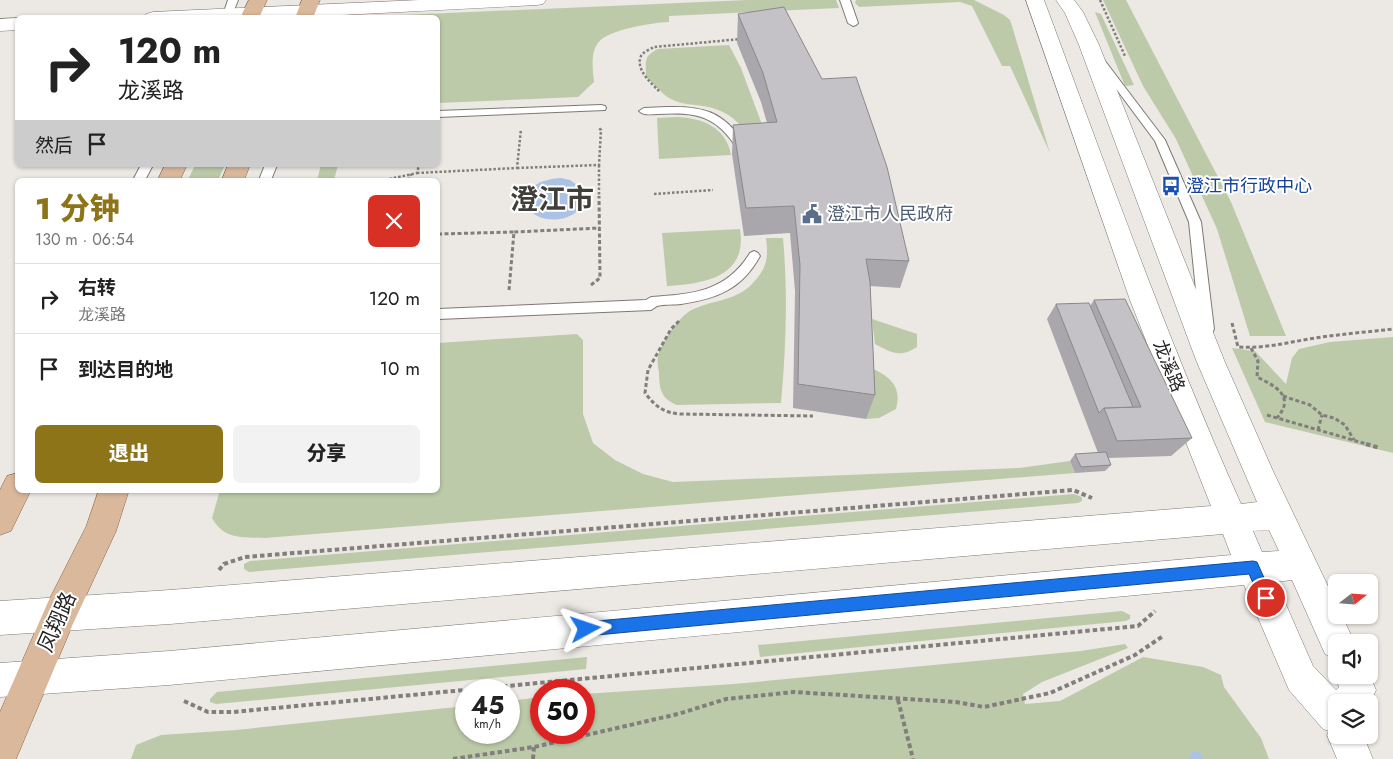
<!DOCTYPE html>
<html lang="zh">
<meta charset="utf-8">
<style>
:root{--surface:#fff;--page:#f2f2f2;--text:#222;--muted:#767676;--line:#e0e0e0;--accent:#8e7419}
body{margin:0;font-family:Jost,"Noto Sans SC",sans-serif;background:var(--page);color:var(--text);height:100vh;display:flex;flex-direction:column;font-size:19px;white-space:nowrap}
*{box-sizing:border-box;margin:0}
p{font-size:16px;color:var(--muted)}
.icon{flex:none;width:28px;height:28px;fill:none;stroke:currentColor;stroke-width:2;stroke-linecap:round;stroke-linejoin:round}
.map{position:relative;flex:1;overflow:hidden}
.details{position:absolute;left:15px;top:178px;width:425px;height:315px;display:flex;flex-direction:column;background:var(--surface);border-radius:8px;box-shadow:0 1px 4px #0004}
.details>*{flex:none}
.top-card{position:absolute;left:15px;top:15px;width:425px;height:152px;border-radius:8px;box-shadow:0 1px 4px #0004;background:#fff;color:var(--text);overflow:hidden}
.needle{width:32px;rotate:73deg}
.buttons{position:absolute;left:1328px;top:574px;display:grid;gap:10px}
.buttons a{display:grid;place-items:center;width:50px;height:50px;border-radius:8px;background:var(--surface);box-shadow:0 1px 4px #0004;font-size:25px}
.speed{position:absolute;left:455px;top:679px;display:flex;gap:10px;font-size:25px;font-weight:700;text-align:center}
.speed>*{display:grid;place-content:center;width:65px;height:65px;border-radius:50%;background:var(--surface);box-shadow:0 1px 4px #0004;line-height:1}
.speed small{font-size:12px;font-weight:400}
.speed .limit{border:8px solid #d22;background:#fff;color:#111}
.pin{position:absolute;display:grid;place-items:center;width:42px;height:42px;color:#fff;margin:-21px;border:2px solid #fff;border-radius:50%;box-shadow:0 1px 5px #0007}
.me{position:absolute;width:55px;margin:-28px;rotate:85deg;stroke-linejoin:round;filter:drop-shadow(0 0 4px #0008)}
.turn{display:flex;align-items:center;gap:18px;height:105px;padding:0 20px;font-size:22px}
.turn .icon{width:65px;height:65px;stroke-width:2.5}
.turn b{display:block;font-size:35px;line-height:42px}
.then{display:flex;align-items:center;height:48px;padding:0 20px;background:#0003;gap:10px;font-size:19px}
.round{display:grid;place-items:center;flex:none;width:52px;height:52px;border-radius:8px;background:var(--page)}
.overview{display:flex;align-items:center;justify-content:space-between;height:85px;padding:0 20px}
h1{font-size:30px;font-weight:800;line-height:38px;color:var(--accent)}
.cta{display:flex;gap:10px;margin-top:auto;padding:10px 20px}
.cta a{flex:1;height:58px;border-radius:8px;background:var(--accent);color:#fff;font-size:20px;font-weight:800;line-height:58px;text-align:center}
.cta a+a{background:var(--page);color:var(--text)}
ul{padding:0;list-style:none}
li{display:flex;align-items:center;gap:15px;height:70px;padding:0 20px;border-top:1px solid var(--line)}
li div{flex:1}
li b{display:block;font-size:19px}
li em{font-style:normal}
.map>svg:first-child{display:block}
.green{fill:#bccaa9}
.water{fill:#abc2e5}
.lines{fill:none;stroke-linecap:round;stroke-linejoin:round}
.stream{fill:#abc2e5;fill-rule:evenodd}
.lane-casing{stroke:#7c7975;stroke-width:2}
.street-casing{stroke:#7c7975;stroke-width:1}
.secondary-casing{stroke:#7c7975;stroke-width:1}
.primary-casing{stroke:#896545;stroke-width:1}
.path-far2{stroke:#817e7b;stroke-width:2.5;stroke-dasharray:2.5 2;stroke-linecap:butt}
.path-far1{stroke:#817e7b;stroke-width:3;stroke-dasharray:4 2.5;stroke-linecap:butt}
.path{stroke:#817e7b;stroke-width:4;stroke-dasharray:4.5 3;stroke-linecap:butt}
.lane{fill:#fff;fill-rule:evenodd}
.street{fill:#fff;fill-rule:evenodd}
.secondary{fill:#fff;fill-rule:evenodd}
.primary{fill:#d9b89b;fill-rule:evenodd}
.wall{fill:#a9a7ab}
.building{fill:#c5c2c7;stroke:#8a888b}
.route{fill:#1a73e8;stroke:#114b97}
.labels{text-anchor:middle;stroke-width:4;stroke-linejoin:round;paint-order:stroke}
.transit-label{font-size:18px;fill:#164399;stroke:#fff;text-anchor:start}
.service-label{font-size:18px;fill:#4e5e75;stroke:#fff;text-anchor:start}
.street-label{font-size:18px;fill:#252322;stroke:#fff}
.near-street-label{font-size:21px;fill:#252322;stroke:#fff}
.town-label{font-size:28px;font-weight:bold;fill:#413f3a;stroke:#fff}
</style>
<div class="map">
<svg width="1393" height="759" viewBox="0 0 1393 759">
<rect width="100%" height="100%" fill="#ece9e4"/>
<g class="green">
<path d="M747,0h89l3,8 -170,8v6c-17,1 -61,7 -71,21 -8,10 -5,28 -4,39l-16,15 -140,6v-85h-60l2,-2z"/>
<path d="M856,0h118l30,15 6,5 2,6 38,127 -40,-87h-8l-30,-60 -12,-4 -101,5 -4,-4z"/>
<path d="M1103,0h23l105,202 55,134h-36l-33,-107 -41,-90 -33,-53z"/>
<path d="M1095,12l6,2 33,71 -9,1z"/>
<path d="M729,45l12,23 30,81c-7,-5 -16,-9 -22,-15 -13,-12 -14,-17 -31,-24 -16,-7 -34,-3 -49,-12 -8,-5 -16,-15 -23,-21 0,-16 -3,-21 12,-28z"/>
<path d="M677,117c25,1 49,10 54,38l-72,4 -2,-41z"/>
<path d="M195,165h30l-7,15h-30z"/>
<path d="M321,165h17l-4,15h-17z"/>
<path d="M740,229c8,49 -38,55 -73,57l-5,-53z"/>
<path d="M766,238h17c5,56 3,110 -2,165l-104,2c-16,-6 -18,-17 -18,-33 -1,-5 -2,-11 -1,-15 2,-13 21,-40 32,-46 19,-11 43,-9 60,-25 16,-16 19,-26 16,-48z"/>
<path d="M872,319l45,15v13c-17,11 -25,6 -42,-3z"/>
<path d="M577,334l6,6v74l10,29 22,17 28,14 30,8 346,-14 51,-7 5,12 -810,65c-22,-1 -41,2 -53,-20l8,-28h218v-147z"/>
<path d="M1393,337v116l-128,-31 -33,-74 23,3 31,33 6,-26 7,-9 31,-7z"/>
<path d="M864,365c22,9 39,18 32,44l-17,9 -13,1z"/>
<path d="M1074,494l8,3v4l-4,2 -829,69 -5,-3v-5l6,-3z"/>
<path d="M1122,611l8,4v4l-4,2 -366,36 -2,-12z"/>
<path d="M1125,644l3,4 -86,34 -19,12 2,10 35,-3 83,-44 60,10 18,8 3,12 37,51 8,21h-1138l5,-14 25,-10 75,-5 230,-24v26h43v-31l32,-4v35h43v-38l150,-10 347,-33z"/>
<path d="M587,657l-1,12 -370,35 -6,-2v-3l7,-7z"/>
</g>
<path class="water" d="M561,178l9,2 13,9c10,32 -48,43 -58,13 2,-18 20,-23 36,-24z"/>
<g class="lines">
<path class="stream" d="M1196,751l5,2 2,6h-14l2,-6z"/>
<defs>
<g id="lane">
<path d="M228,0h10l-7,18h-9z"/>
<path d="M840,0h10l8,23 -2,2 -3,1 -5,-3z"/>
<path d="M1099,56l3,1 63,83 36,82 13,107 -2,4 -5,1 -5,-1 -2,-4 -11,-107 -34,-81 -61,-82z"/>
<path d="M601,105l4,1 1,2 -1,2 -167,7v-6z"/>
<path d="M667,107c35,-1 56,4 76,35l-5,4 -4,-2c-20,-30 -42,-32 -76,-30 -7,0 -14,2 -19,-3l5,-3z"/>
<path d="M141,165h12l-8,15h-12z"/>
<path d="M265,165h12l-6,15h-12z"/>
<path d="M754,251l4,2 2,3c-18,33 -43,43 -79,48 -7,1 -17,0 -24,2 -2,1 -4,3 -6,4l-213,9v-10l208,-9 5,-3c42,-3 75,-5 99,-44z"/>
</g>
<g id="street">
<path d="M420,0h126l-3,4 -6,1 -255,13h-138l2,-4 7,-2z"/>
<path d="M18,18v12l-18,1v-12z"/>
</g>
<path id="secondary" d="M1026,0h18c63,169 123,339 197,504l16,-2 -61,-142 -117,-315 -14,-32 -9,-13h18l9,12 16,33 125,315 49,111 63,132v12h6l12,27h-18v17l-11,-5 -33,-74 -16,2 37,84 23,24 3,-3 -5,-12 2,-6v6l33,-1 7,16 -7,15v-3h-33v33h27l10,24h-36l-10,-24 2,-4 -6,-2 -34,-39 -45,-105 -1075,100 -169,12v-34l169,-12 1062,-96 -8,-21 -1053,90 -170,11v-34l170,-11 1041,-84 -81,-206zM1269,530l10,21 -17,1 -9,-21z"/>
<g id="primary">
<path d="M249,0h18l-8,18h-19z"/>
<path d="M302,0h18l-7,18h-18z"/>
<path d="M165,165h22l-7,15h-22z"/>
<path d="M228,165h22l-6,15h-22z"/>
<path d="M18,473v17h13l-20,41 -11,4v-45l7,-14z"/>
<path d="M99,490h30l-13,41 -44,95 -56,133h-16v-47l48,-110 38,-75z"/>
</g>
</defs>
<use href="#lane" class="lane-casing"/>
<use href="#street" class="street-casing"/>
<use href="#secondary" class="secondary-casing"/>
<use href="#primary" class="primary-casing"/>
<g class="path-far2">
<path d="M1100,0l25,56"/>
<path d="M659,91c-8,-8 -24,-22 -18,-35 2,-4 9,-7 13,-9l87,-8"/>
<path d="M599,165v32"/>
<path d="M517,168l82,-3 2,-35 -3,-3"/>
<path d="M417,173l100,-5 4,-39"/>
<path d="M385,180l32,-7 2,-8"/>
<path d="M409,180l2,-6"/>
<path d="M654,194l59,-4"/>
</g>
<g class="path-far1">
<path d="M438,234l76,-2"/>
<path d="M591,285l9,-7 -1,-82"/>
<path d="M509,290l5,-58 86,-4"/>
<path d="M679,321l-8,8 -23,41 -3,23c11,14 19,20 36,21l132,2"/>
<path d="M1232,323l6,24c27,2 51,-5 77,-9 26,-4 52,-6 78,-9"/>
<path d="M1251,348l7,13 -1,16c18,9 39,19 20,41"/>
<path d="M1283,396l27,9 12,10 12,3 11,7 9,15"/>
<path d="M1267,415l103,30"/>
<path d="M1318,430l4,-15"/>
</g>
<g class="path">
<path d="M1366,444l14,4"/>
<path d="M219,570l5,-6 21,-7 828,-67 19,8"/>
<path d="M898,700l15,59"/>
<path d="M184,701l24,11h25l905,-86 17,-15"/>
<path d="M453,759l81,-12 144,-33 48,-15 68,-7 162,10 28,5 66,-14 85,-38 28,-19"/>
<path d="M533,759l1,-12"/>
</g>
<use href="#lane" class="lane"/>
<use href="#street" class="street"/>
<use href="#secondary" class="secondary"/>
<use href="#primary" class="primary"/>
</g>
<g class="wall">
<path d="M738,14l171,247 -9,27 -30,-2 5,109 -9,24 -73,-11 2,-117 -5,-58 -46,3 -12,-82 1,-29 34,-2 -6,-21 -24,-59z"/>
<path d="M1094,300l98,138 -21,18 -63,2 3,7 -6,6 -30,2 -5,-12 5,-7 23,-1 -51,-134 9,-15 34,2z"/>
</g>
<g class="building">
<path d="M784,7l38,72 34,-2 31,90 22,94 -43,-2 4,23 5,113 -77,-11 2,-119 -6,-59 -48,2 -13,-83 44,-3 -14,-49 -25,-59z"/>
<path d="M1125,299l67,139 -75,3 -13,-33 37,-1 -47,-107z"/>
<path d="M1089,303l44,104 -29,1 -5,5 -43,-109z"/>
<path d="M1106,452l5,13 -30,2 -6,-13z"/>
</g>
<path class="route" d="M1253,561l4,1 16,36 -2,5 -5,2 -4,-2 -13,-29 -663,62 -5,-2 -2,-5 2,-5 5,-2z"/>
<defs>
<symbol id="bus-bare" viewBox="-9 -9 18 18"><path d="M-5-6H5V4H4V6H2V4H-2V6H-4V4H-5ZM-3.5-4V0h7V-4ZM-3.5 1.2v1.5H-2V1.2ZM2 1.2v1.5H3.5V1.2Z" fill="#1a4fb4" stroke="#fff" stroke-width="2.5" paint-order="stroke"/></symbol>
<symbol id="civic-bare" viewBox="-9 -9 18 18"><path d="M-.6-6.5H3V-4.5H.6V-3L4-1V1h2V6H-6V1h2V-1L-.6-3ZM-1.2 2.5V6h2.4V2.5Z" fill="#5c6f8a" stroke="#fff" stroke-width="2.5" paint-order="stroke"/></symbol>
</defs>
<g fill-rule="evenodd">
<use href="#bus-bare" x="1157" y="172" width="28" height="28"/>
<use href="#civic-bare" x="798" y="200" width="28" height="28"/>
</g>
<g class="labels">
<g class="transit-label">
<text x="1186" y="192">澄江市行政中心</text>
</g>
<g class="service-label">
<text x="827" y="220">澄江市人民政府</text>
</g>
<g class="street-label">
<text transform="translate(1169 366) rotate(68)" y="6">龙溪路</text>
</g>
<g class="near-street-label">
<text transform="translate(57 622) rotate(-66)" y="7">凤翔路</text>
</g>
<g class="town-label">
<text x="552" y="209">澄江市</text>
</g>
</g>
</svg>
<div class="buttons">
<a><svg class="needle" viewBox="-14 -14 28 28"><path d="M0-13l5 13h-10z" fill="#e53935"/><path d="M0 13l5-13h-10z" fill="#767676"/></svg></a>
<a><svg class="icon" aria-label="sound" viewBox="0 0 24 24"><path d="M4 9h4l5-4v14l-5-4H4zM17 9q2 3 0 6"/></svg></a>
<a><svg class="icon" aria-label="layers" viewBox="0 0 24 24"><path d="M12 4l9 5-9 5-9-5zM3 14l9 5 9-5"/></svg></a>
</div>
<div class="speed"><div>45<small>km/h</small></div><div class="limit">50</div></div>
<div class="pin" style="left:1266px;top:598px;background:#d93025"><svg class="icon" aria-label="arrive" viewBox="0 0 24 24"><path d="M6 21V4h12l-3 4 3 4H6"/></svg></div>
<svg class="me" style="left:586px;top:629px" viewBox="-20 -20 40 40"><path d="M0-17L14 15 0 8-14 15z" fill="#1a73e8" stroke="#fff" stroke-width="4"/></svg>
<div class="top-card">
<div class="turn"><svg class="icon" aria-label="right" viewBox="0 0 24 24"><path d="M7 20v-9h11M14 6l5 5-5 5"/></svg><div><b>120 m</b>龙溪路</div></div>
<div class="then">然后<svg class="icon" aria-label="arrive" viewBox="0 0 24 24"><path d="M6 21V4h12l-3 4 3 4H6"/></svg></div>
</div>
<section class="details">
<div class="overview"><div><h1>1 分钟</h1><p>130 m · 06:54</p></div><a class="round" style="background:#d93025;color:#fff"><svg class="icon" aria-label="close" viewBox="0 0 24 24"><path d="M6 6l12 12M18 6L6 18"/></svg></a></div>
<ul>
<li><svg class="icon" aria-label="right" viewBox="0 0 24 24"><path d="M7 20v-9h11M14 6l5 5-5 5"/></svg><div><b>右转</b><p>龙溪路</p></div><em>120 m</em></li>
<li><svg class="icon" aria-label="arrive" viewBox="0 0 24 24"><path d="M6 21V4h12l-3 4 3 4H6"/></svg><div><b>到达目的地</b></div><em>10 m</em></li>
</ul>
<div class="cta"><a>退出</a><a>分享</a></div>
</section>
</div>
